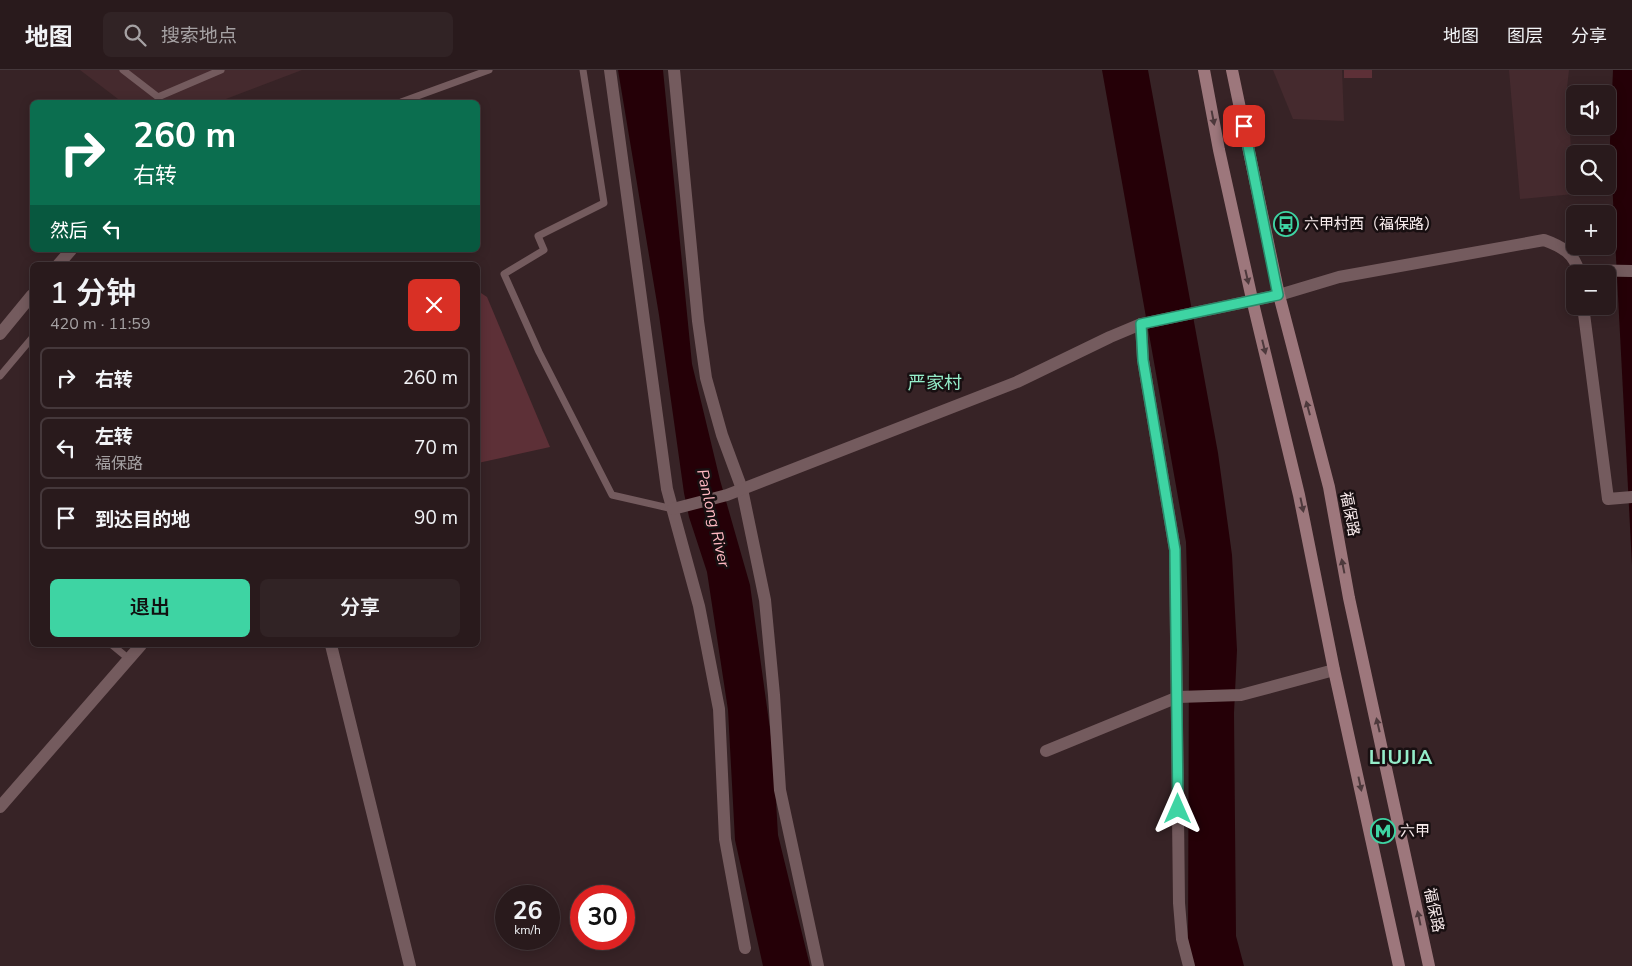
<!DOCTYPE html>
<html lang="zh">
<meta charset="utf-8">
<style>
:root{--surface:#291a1c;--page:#312325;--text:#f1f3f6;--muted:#a5a1a3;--line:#45383b;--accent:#3ed4a3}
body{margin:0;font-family:"Nunito Sans","Noto Sans SC",sans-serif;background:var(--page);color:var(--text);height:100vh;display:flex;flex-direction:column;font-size:19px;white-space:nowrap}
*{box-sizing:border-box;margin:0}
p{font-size:16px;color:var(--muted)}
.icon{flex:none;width:28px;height:28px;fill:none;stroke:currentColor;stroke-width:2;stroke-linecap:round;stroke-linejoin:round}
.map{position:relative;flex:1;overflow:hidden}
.panel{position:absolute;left:30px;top:192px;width:450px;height:385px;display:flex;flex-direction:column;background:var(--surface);border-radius:8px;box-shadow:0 2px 12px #0003,0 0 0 1px var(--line)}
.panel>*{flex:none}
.top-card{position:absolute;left:30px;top:30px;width:450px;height:152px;border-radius:8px;box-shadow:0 2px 12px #0003,0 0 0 1px var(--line);background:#0b6e4f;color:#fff;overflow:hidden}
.tools{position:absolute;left:1566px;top:15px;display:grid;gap:10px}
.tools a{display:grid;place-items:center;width:50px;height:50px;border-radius:8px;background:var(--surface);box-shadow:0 2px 12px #0003,0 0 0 1px var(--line);font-size:25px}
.speed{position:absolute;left:495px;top:815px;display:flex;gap:10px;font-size:25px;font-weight:700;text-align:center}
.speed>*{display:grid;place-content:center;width:65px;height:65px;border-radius:50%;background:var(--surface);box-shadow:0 2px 12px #0003,0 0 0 1px var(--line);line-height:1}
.speed small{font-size:12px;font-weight:400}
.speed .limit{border:8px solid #d22;background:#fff;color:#111}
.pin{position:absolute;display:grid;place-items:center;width:42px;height:42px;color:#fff;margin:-21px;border-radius:10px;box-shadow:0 2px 8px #0006}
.me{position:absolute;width:55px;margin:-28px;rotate:0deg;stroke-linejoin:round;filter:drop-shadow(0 0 4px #0008)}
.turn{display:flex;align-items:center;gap:18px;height:105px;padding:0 20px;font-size:22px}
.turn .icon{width:65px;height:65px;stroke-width:2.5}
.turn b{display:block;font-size:35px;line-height:42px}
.then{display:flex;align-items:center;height:48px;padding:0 20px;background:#0003;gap:10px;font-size:19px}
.round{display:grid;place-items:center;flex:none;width:52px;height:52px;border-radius:8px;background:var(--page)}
.head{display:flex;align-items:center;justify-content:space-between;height:85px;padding:0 20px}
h1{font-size:30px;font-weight:600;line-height:38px}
.action{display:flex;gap:10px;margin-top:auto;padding:10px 20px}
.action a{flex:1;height:58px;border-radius:8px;background:var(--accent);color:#111;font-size:20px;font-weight:600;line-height:58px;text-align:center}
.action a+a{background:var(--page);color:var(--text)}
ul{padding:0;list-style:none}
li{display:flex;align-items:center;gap:15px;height:62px;margin:0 10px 8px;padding:0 10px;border:2px solid var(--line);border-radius:8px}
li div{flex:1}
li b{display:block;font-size:19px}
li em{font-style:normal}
header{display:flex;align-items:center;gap:30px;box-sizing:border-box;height:70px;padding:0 25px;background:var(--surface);border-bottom:1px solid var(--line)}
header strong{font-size:24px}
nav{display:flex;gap:28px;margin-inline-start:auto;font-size:18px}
.search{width:350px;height:45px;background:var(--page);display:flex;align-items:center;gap:12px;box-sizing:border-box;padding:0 18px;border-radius:8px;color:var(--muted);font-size:19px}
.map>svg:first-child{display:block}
.built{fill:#452a2e}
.green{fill:#5d3037}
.water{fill:#250007}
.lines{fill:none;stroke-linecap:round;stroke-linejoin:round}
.service{stroke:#745b5e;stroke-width:7}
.minor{stroke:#745b5e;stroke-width:12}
.secondary{stroke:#9d777c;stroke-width:12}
.oneway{fill:#4d393c}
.route-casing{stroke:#288a6a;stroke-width:12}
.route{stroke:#3ed4a3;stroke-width:9}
.labels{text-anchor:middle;stroke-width:5;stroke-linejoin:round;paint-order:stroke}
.poi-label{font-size:15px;fill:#f7eaeb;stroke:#180f11;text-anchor:start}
.street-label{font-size:15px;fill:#f7eaeb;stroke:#180f11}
.water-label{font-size:16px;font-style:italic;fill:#ffb9c2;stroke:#180f11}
.quarter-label{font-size:18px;fill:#94edc9;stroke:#180f11}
.district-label{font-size:20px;font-weight:bold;letter-spacing:1px;fill:#94edc9;stroke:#180f11}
</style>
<header>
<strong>地图</strong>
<div class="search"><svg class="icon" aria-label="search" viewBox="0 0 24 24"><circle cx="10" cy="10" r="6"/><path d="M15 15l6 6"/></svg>搜索地点</div>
<nav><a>地图</a><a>图层</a><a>分享</a></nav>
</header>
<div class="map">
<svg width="1632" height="896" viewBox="0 0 1632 896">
<rect width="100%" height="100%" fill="#372326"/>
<g class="built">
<path d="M80,0h222l-84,32h-96z"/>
<path d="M1273,0h69l2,51 -51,-2z"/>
<path d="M1509,0h60l-2,18 7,106 -54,5z"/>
</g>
<g class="green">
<rect x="1344" y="0" width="28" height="8"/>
<path d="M478,221l9,6 63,150 -72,16z"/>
</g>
<g class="water">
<path d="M618,0h45l29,294 28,116 30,105 23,166 5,84 32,131h-47l-28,-126 -7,-130 -21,-138 -18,-55 -5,-24 -25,-178z"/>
<path d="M1102,0h46l70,383 14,102 5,95 -3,63 2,223 8,30h-51l-5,-27 1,-290 -3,-107z"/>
<path d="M1613,0h19v495l-22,-423z"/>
</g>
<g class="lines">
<g class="service">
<path d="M123,0l35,27 63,-27"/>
<path d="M583,0l21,133 -66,33 6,14 -40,24 35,78 73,143 61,14"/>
<path d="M401,32l88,-32"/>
<path d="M0,306l32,-38"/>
<path d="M112,575l17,14"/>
</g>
<g class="minor">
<path d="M610,0l57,419 32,117 20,103 6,130 20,109"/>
<path d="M674,0l24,251 8,57 16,57 20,54 23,111 9,95 6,95 38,176"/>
<path d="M58,195l13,-15"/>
<path d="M1579,200l53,1"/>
<path d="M1583,236l25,193 24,-2"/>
<path d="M1141,254l2,36 32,190 4,353 3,36 7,27"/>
<path d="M0,264l32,-39"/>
<path d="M673,439l54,-14 290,-113 93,-45 31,-13 138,-29 60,-18 205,-37c17,6 32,14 35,34"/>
<path d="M331,575l79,321"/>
<path d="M1046,681l132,-54 63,-2 93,-25"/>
<path d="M0,737l141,-162"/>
</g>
<g class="secondary">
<path d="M1204,0l15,80 33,149 47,196 35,175 65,296"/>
<path d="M1232,0l47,225 50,192 20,111 80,368"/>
</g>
</g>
<defs><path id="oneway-solid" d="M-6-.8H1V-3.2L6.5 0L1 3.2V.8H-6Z" transform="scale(1.25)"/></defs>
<g class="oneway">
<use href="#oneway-solid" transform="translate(1213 48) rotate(79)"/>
<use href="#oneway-solid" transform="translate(1247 207) rotate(77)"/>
<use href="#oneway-solid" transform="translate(1264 277) rotate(76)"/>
<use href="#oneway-solid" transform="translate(1308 338) rotate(-105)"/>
<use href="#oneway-solid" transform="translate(1302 435) rotate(78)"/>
<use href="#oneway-solid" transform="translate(1343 496) rotate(-101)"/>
<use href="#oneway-solid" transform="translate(1378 655) rotate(-103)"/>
<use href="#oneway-solid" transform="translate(1360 714) rotate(78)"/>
<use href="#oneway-solid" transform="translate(1419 848) rotate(-102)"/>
</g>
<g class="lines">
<defs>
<path id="route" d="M1178,739l-3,-259 -32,-190 -2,-36 137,-29 -34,-169"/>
</defs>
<use href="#route" class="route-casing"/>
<use href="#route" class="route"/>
</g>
<defs>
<symbol id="bus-ring" viewBox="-11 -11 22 22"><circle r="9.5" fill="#180f11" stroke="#3ed4a3" stroke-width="1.5"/><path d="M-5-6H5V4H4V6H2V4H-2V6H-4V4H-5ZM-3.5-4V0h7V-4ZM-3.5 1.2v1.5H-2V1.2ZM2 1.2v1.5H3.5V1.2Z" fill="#3ed4a3"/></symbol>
<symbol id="metro-ring" viewBox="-11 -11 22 22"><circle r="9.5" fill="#180f11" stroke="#3ed4a3" stroke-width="1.5"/><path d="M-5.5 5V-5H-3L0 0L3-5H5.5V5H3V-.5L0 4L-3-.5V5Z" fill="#3ed4a3"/></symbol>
</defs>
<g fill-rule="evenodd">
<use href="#bus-ring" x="1272" y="140" width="28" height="28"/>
<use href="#metro-ring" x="1369" y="747" width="28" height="28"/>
</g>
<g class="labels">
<g class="poi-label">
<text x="1304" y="159">六甲村西（福保路）</text>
<text x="1400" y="766">六甲</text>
</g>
<g class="street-label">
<text transform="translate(1350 444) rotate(79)" y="5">福保路</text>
<text transform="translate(1434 840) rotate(78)" y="5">福保路</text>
</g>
<g class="water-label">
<text transform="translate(714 448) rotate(77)" y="6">Panlong River</text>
</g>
<g class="quarter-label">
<text x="935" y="319">严家村</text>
</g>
<g class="district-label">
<text x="1401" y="694">LIUJIA</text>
</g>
</g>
</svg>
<div class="tools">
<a><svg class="icon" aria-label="sound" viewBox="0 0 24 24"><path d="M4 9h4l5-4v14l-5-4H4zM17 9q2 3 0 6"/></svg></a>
<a><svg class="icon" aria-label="search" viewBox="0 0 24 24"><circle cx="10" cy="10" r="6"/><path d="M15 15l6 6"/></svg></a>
<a>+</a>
<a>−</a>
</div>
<div class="speed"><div>26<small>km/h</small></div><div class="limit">30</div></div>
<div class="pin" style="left:1244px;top:56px;background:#d93025"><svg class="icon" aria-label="arrive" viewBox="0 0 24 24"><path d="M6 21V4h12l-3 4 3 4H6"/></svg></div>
<svg class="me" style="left:1178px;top:739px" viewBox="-20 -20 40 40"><path d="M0-17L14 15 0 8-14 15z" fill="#3ed4a3" stroke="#fff" stroke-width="4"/></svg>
<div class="top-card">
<div class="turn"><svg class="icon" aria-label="right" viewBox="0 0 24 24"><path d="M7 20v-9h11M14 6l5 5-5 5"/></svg><div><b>260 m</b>右转</div></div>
<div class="then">然后<svg class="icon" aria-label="left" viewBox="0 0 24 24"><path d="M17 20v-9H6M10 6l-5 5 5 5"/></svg></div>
</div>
<section class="panel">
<div class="head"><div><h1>1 分钟</h1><p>420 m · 11:59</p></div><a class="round" style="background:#d93025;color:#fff"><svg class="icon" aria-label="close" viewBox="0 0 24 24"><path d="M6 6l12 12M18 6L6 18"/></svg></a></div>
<ul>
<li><svg class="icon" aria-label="right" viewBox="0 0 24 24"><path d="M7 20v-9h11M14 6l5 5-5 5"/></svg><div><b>右转</b></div><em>260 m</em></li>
<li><svg class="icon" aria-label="left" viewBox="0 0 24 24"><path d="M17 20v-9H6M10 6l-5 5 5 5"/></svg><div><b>左转</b><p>福保路</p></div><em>70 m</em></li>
<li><svg class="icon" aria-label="arrive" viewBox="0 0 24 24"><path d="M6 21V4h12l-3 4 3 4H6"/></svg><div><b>到达目的地</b></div><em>90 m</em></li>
</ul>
<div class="action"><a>退出</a><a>分享</a></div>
</section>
</div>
